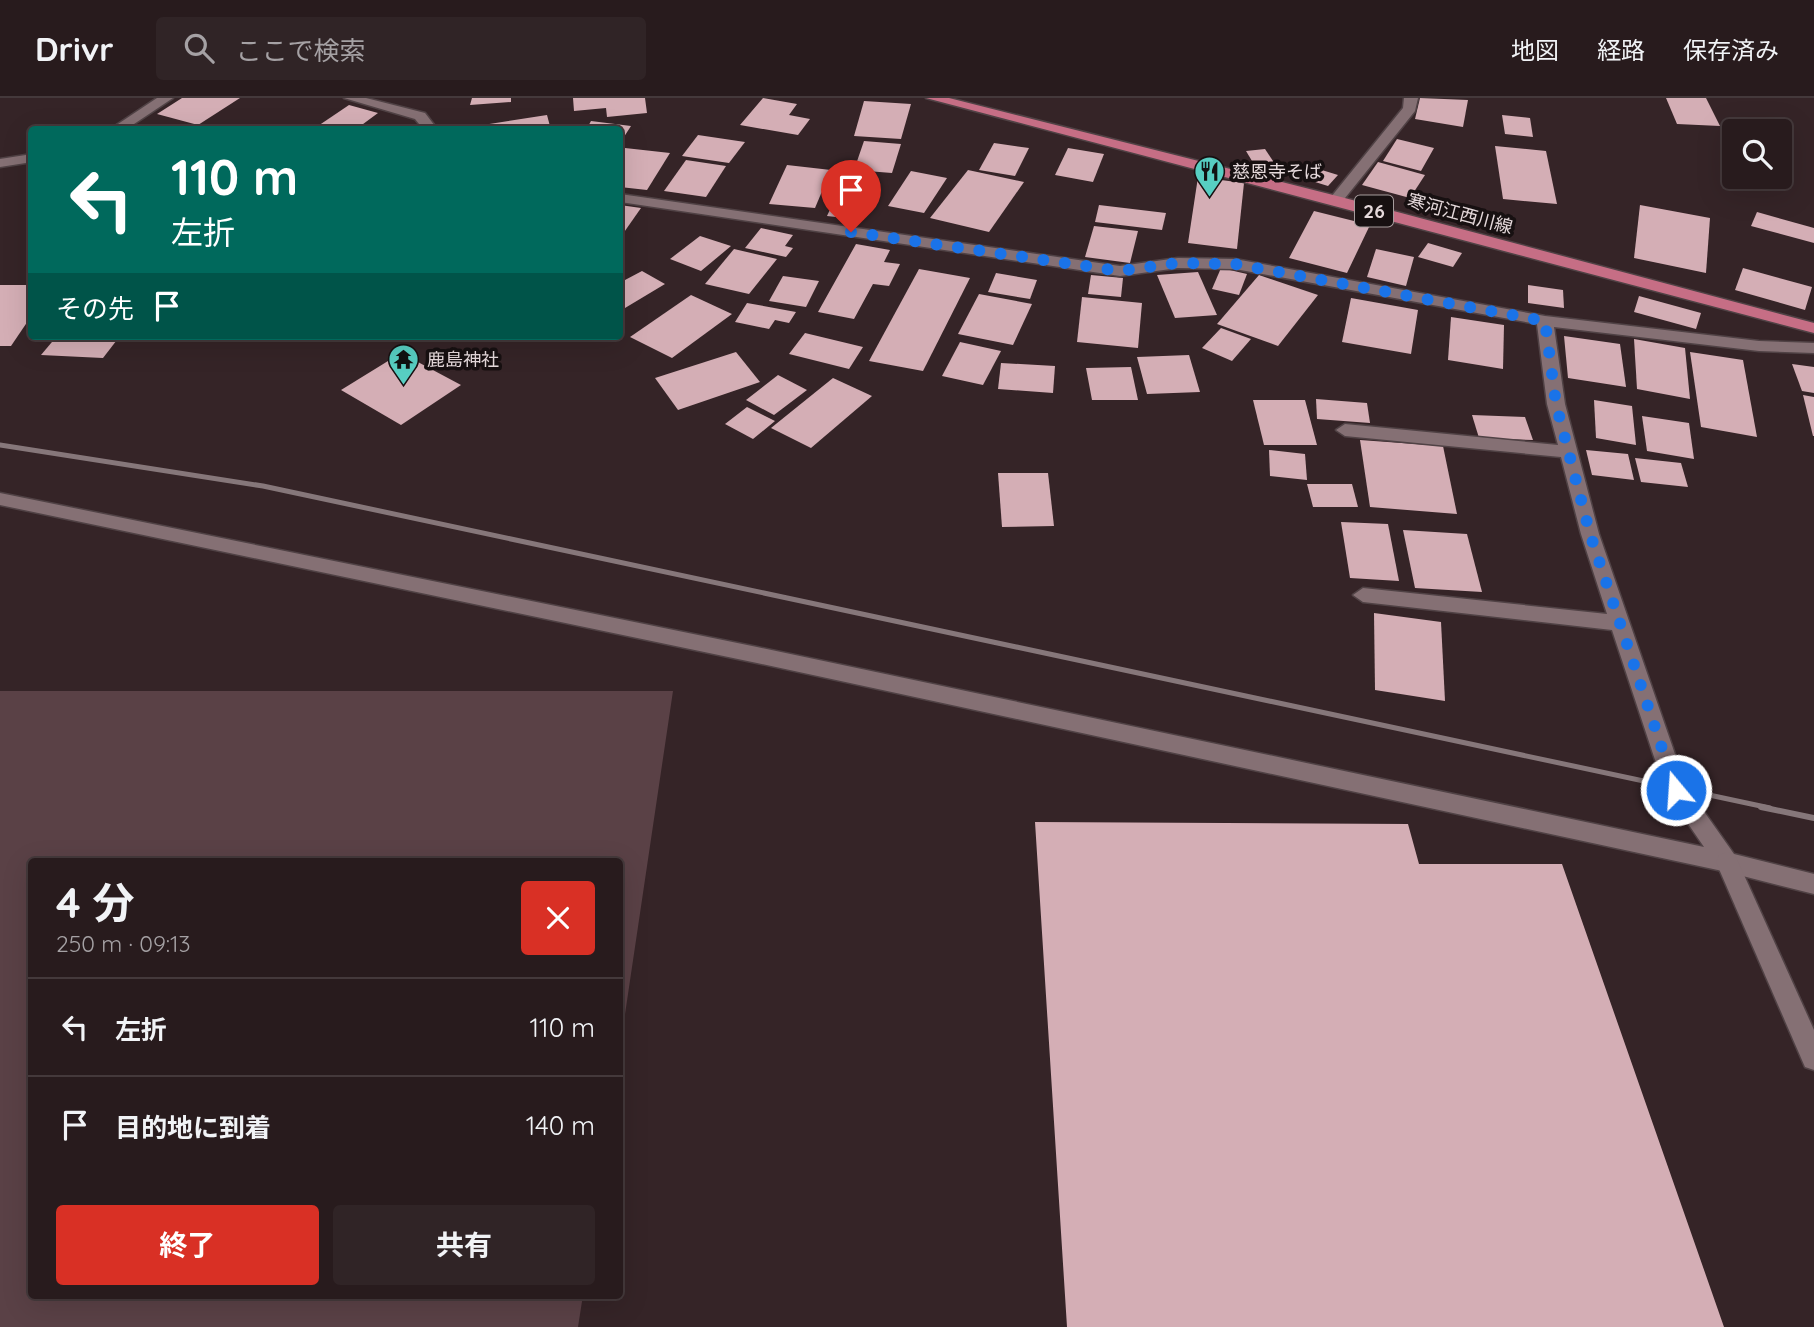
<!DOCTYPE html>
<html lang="ja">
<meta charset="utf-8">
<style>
:root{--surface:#281b1d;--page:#302426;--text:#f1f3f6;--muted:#a5a1a4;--line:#44393b;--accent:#d93025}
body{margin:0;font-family:Quicksand,"Noto Sans JP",sans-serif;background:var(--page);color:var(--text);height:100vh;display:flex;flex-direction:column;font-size:26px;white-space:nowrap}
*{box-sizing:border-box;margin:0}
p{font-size:23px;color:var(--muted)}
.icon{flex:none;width:38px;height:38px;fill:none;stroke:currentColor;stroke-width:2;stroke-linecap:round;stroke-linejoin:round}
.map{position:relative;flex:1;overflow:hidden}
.drawer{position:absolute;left:28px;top:760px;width:595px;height:441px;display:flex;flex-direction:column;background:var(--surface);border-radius:7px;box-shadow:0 7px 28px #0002,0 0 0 2px var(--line)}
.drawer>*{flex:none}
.banner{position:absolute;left:28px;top:28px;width:595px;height:214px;border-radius:7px;box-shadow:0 7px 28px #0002,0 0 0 2px var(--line);background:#00695c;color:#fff;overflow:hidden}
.fabs{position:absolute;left:1722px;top:21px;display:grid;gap:14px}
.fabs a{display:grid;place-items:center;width:70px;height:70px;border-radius:7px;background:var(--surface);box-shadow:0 7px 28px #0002,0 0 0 2px var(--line);font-size:35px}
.pin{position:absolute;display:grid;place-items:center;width:60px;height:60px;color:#fff;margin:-72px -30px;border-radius:50% 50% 50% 0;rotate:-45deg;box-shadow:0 0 7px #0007}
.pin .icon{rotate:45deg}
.me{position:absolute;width:77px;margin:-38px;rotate:342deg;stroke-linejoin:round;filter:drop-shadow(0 0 5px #0008)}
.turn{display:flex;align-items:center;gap:24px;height:147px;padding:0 28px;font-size:32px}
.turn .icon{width:91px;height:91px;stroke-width:2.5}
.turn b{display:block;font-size:49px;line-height:60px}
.then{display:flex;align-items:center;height:66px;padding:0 28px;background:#0003;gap:14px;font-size:26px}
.round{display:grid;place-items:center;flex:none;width:74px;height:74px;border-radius:7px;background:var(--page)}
.overview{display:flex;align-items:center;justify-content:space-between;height:119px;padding:0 28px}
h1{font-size:42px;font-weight:700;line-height:52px}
.primary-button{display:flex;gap:14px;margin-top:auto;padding:14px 28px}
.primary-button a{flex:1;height:80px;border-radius:7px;background:var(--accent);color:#fff;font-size:28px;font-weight:700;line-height:80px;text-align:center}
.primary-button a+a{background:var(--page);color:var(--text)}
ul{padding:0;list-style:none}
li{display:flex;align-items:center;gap:21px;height:98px;padding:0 28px;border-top:2px solid var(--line)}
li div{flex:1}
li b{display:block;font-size:26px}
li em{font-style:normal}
header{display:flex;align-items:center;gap:42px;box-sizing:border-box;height:98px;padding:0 35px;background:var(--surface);border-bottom:2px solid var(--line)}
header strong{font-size:33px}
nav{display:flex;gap:38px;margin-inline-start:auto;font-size:24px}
.search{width:490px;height:63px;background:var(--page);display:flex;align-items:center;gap:18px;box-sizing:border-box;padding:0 24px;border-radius:7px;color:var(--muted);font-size:26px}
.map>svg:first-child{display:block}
.green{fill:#5a4146}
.building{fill:#d4aeb5}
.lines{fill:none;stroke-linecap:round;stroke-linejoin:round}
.lane-casing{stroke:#504245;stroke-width:3}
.street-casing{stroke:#504245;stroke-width:3}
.primary-casing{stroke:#504245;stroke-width:3}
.lane{fill:#857074;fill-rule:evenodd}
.street{fill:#857074;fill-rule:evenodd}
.primary{fill:#c66e85;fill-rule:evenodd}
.rail-far1{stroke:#86777a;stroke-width:5}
.rail{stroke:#86777a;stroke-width:6}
.route{stroke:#1a73e8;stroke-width:12;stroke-dasharray:0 21.6}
.labels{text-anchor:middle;stroke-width:7;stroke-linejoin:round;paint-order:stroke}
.far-poi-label{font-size:18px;fill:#e5d9db;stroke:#171011;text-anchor:start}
.far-street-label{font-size:18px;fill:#e5d9db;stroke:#171011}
.shield{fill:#171011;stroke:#a79d9e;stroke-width:2}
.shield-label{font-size:19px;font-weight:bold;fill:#e5d9db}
</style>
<header>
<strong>Drivr</strong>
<div class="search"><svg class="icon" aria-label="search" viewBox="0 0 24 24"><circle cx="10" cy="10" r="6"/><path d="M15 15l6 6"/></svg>ここで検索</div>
<nav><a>地図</a><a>経路</a><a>保存済み</a></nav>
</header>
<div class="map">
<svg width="1814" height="1229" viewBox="0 0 1814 1229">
<rect width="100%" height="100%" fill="#352427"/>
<path class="green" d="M0,593h673l-53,357v-187h-588v434h551l-5,32h-578z"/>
<g class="building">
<path d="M182,0h58l-42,27 -41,-11z"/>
<path d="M472,0h39v4l-41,3z"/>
<path d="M573,0h72l2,15 -40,4 -1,-9 -32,3z"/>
<path d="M763,0l34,6 -8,11 21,4 -12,16 -58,-10z"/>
<path d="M1420,0l48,2 -5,27 -48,-8z"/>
<path d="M1666,0h40l14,28 -43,-2z"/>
<path d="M864,3l47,3 -10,35 -47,-3z"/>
<path d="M349,7l29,8 -23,17h-43z"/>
<path d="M547,17l4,15h-87v-2z"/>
<path d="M1502,17l28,3 3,19 -28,-3z"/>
<path d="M591,23l40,5 -11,17v-13h-34z"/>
<path d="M698,37l47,7 -16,21 -47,-7z"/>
<path d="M1397,41l37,9 -13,23 -38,-10z"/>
<path d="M864,43l37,3 -9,29 -38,-3z"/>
<path d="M994,45l35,5 -14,28 -36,-6z"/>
<path d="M1495,48l51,5 11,53 -54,-5z"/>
<path d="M625,50l45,5 -23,37 -27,-3v-31z"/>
<path d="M1068,50l36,6 -11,28 -38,-7z"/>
<path d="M1265,51l10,15 -20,2 -9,-15z"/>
<path d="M686,62l40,6 -20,31 -42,-6z"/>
<path d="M1378,64l47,13 -15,23 -48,-13z"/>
<path d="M787,67l44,5 -16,38 -46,-4z"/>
<path d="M1312,69l26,8 -10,11 -26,-8z"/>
<path d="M968,72l56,12 -35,50 -59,-14z"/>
<path d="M911,73l36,7 -23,35 -36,-7z"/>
<path d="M1198,79l46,6 -7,66 -49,-6z"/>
<path d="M841,88l35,5 -13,29 -36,-4z"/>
<path d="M620,107l21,3 -21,30z"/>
<path d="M1099,107l67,8 -4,17 -67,-8z"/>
<path d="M1640,107l70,13 -4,55 -72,-15z"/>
<path d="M1314,113l56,14 -23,48 -58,-15z"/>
<path d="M1757,114l57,16v15l-63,-17z"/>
<path d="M1094,128l44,5 -8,32 -45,-6z"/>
<path d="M761,130l32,7 -8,11 8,2 -7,9 -41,-9z"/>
<path d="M700,138l31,10 -30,25 -31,-12z"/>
<path d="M1428,145l34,10 -9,14 -35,-10z"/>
<path d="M856,146l34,6 -6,12 16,2 -11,22 -16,-2 -19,35 -36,-7z"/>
<path d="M734,151l43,10 -28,35 -44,-10z"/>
<path d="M1376,151l38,8 -8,29 -39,-9z"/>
<path d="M1221,170l26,6 -8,21 -27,-6z"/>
<path d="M1743,170l69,19 -7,23 -70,-20z"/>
<path d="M919,171l51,9 -47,93 -54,-10z"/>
<path d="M642,173l23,13 -45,27v-34l5,3z"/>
<path d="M1198,174l19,43 -42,3 -18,-43z"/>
<path d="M996,175l41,7 -7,19 -42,-7z"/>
<path d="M1091,177l32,3 -2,19 -33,-3z"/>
<path d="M1259,177l59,20 -40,51 -61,-22z"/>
<path d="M783,178l36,5 -13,26 -37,-6z"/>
<path d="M0,187h32v30l-21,31h-11z"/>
<path d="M1528,187l35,5 1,18 -36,-5z"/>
<path d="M979,196l53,10 -19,41 -55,-11z"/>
<path d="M691,197l41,19 -60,44 -42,-21z"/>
<path d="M1639,198l62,17 -5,16 -62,-17z"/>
<path d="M1082,199l60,6 -4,45 -61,-6z"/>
<path d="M1351,200l67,12 -7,44 -69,-12z"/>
<path d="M747,205l49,9 -7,11 -14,-3 -6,9 -34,-7z"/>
<path d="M1451,219l53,8 -1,44 -55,-9z"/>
<path d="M1221,230l30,11 -19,22 -30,-13z"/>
<path d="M805,235l58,14 -14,22 -60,-15z"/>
<path d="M57,238h63l-17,22 -62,-3z"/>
<path d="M1564,238l56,8 6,43 -58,-9z"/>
<path d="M1634,241l51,9 5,51 -53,-10z"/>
<path d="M960,244l41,9 -18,34 -41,-9z"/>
<path d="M736,254l24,30 -82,28 -23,-32z"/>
<path d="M1690,254l53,8 14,77 -56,-10z"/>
<path d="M401,255l60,32 -60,40 -60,-35z"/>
<path d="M1189,257l11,37 -53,2 -10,-37z"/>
<path d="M1001,265l54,3 -2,27 -55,-4z"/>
<path d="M1792,266l22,3v26l-12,-2z"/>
<path d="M1131,269l7,33h-46l-6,-32z"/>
<path d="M778,277l29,15 -33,25 -28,-15z"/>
<path d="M833,280l39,18 -61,52 -40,-20z"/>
<path d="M1803,297l11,2v39h-1z"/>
<path d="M1316,301l51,4 3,20 -53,-4z"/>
<path d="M1253,302h52l12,45h-53z"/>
<path d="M1594,302l38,6 4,39 -40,-7z"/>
<path d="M747,309l28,14 -22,18 -28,-15z"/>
<path d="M1472,317l53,2 8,23 -54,-2z"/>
<path d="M1642,318l47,7 5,36 -47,-8z"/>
<path d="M1360,342l83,6 14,68 -87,-7z"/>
<path d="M1269,352l36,4 2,26 -37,-4z"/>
<path d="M1586,352l42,4 6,26 -42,-5z"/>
<path d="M1635,360l46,5 7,24 -47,-5z"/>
<path d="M998,375h50l6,53 -52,1z"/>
<path d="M1307,386h45l6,23h-45z"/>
<path d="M1341,424l47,2 11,57 -49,-3z"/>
<path d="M1403,432l64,4 15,58 -67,-4z"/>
<path d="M1374,515l67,9 4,79 -70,-11z"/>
<path d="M1035,724l373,2 11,40h143l162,463h-657z"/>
</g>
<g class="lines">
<defs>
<g id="lane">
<path d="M157,0h16l-48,32h-16z"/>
<path d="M344,0h22l59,15 13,17h-14l-9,-11z"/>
<path d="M1404,0h14l-3,13 -74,92h-10v-6l72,-89z"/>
<path d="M32,56v8l-32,5v-8z"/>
<path d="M620,96l500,72 58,-8 57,1 310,57 214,25 55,2v10l-55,-2 -205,-24 11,77 34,130 87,252 48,68 80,20v20l-87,-22 -970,-209 -757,-158v-12l757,154 947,200 -39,-57 -53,-160 -249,-28 -10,-7 10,-7 244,26 -26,-80 -20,-77 -216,-21 -9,-6 9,-6 213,21 -11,-41 -10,-80 -302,-55 -57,-1 -58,8 -500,-74z"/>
</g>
<path id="street" d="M1727,754l8,3 79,175v40l-9,-3 -89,-205 3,-7z"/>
<path id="primary" d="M926,0h23l392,99 473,126v10z"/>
</defs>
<use href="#lane" class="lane-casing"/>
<use href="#street" class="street-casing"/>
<use href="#primary" class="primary-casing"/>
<use href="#lane" class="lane"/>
<use href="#street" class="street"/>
<use href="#primary" class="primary"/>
<path class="rail-far1" d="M0,347l263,41 1507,322"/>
<path class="rail" d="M1761,709l53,11"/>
</g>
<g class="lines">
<path class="route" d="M851,134l269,39 58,-8 57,1 310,57 11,83 34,130 86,256"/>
</g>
<defs>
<symbol id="restaurant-pin" viewBox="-11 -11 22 30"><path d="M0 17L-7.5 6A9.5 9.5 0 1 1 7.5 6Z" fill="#57cec2" stroke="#171011"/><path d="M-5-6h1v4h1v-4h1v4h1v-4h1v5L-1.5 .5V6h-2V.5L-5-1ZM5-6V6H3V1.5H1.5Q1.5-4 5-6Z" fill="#111"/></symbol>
<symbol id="temple-pin" viewBox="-11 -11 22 30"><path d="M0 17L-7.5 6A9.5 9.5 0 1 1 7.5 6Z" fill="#57cec2" stroke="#171011"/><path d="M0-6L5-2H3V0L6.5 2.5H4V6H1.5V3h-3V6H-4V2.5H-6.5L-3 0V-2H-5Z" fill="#111"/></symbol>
</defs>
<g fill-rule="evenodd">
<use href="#restaurant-pin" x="1192" y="56" width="35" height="47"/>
<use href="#temple-pin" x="386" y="244" width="35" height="47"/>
</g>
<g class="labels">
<g class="far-poi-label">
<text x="1232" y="80">慈恩寺そば</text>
<text x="427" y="268">鹿島神社</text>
</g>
<g class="far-street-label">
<text transform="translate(1460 116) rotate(15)" y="6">寒河江西川線</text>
</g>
<rect class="shield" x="1355" y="97.5" width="38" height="31" rx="5"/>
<g class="shield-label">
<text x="1374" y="120">26</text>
</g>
</g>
</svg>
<div class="fabs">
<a><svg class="icon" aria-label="search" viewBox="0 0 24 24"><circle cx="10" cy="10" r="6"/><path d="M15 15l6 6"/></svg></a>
</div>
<div class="pin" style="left:851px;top:134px;background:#d93025"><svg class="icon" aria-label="arrive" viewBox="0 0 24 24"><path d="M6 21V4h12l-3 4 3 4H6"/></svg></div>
<svg class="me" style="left:1676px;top:692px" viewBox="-20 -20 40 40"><circle r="17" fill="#1a73e8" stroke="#fff" stroke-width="3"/><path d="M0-11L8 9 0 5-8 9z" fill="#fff"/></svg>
<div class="banner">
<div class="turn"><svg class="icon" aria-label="left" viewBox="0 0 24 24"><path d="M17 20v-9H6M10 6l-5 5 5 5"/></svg><div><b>110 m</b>左折</div></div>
<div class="then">その先<svg class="icon" aria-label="arrive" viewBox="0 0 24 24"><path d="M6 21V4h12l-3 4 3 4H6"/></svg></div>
</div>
<section class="drawer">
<div class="overview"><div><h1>4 分</h1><p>250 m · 09:13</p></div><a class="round" style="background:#d93025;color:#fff"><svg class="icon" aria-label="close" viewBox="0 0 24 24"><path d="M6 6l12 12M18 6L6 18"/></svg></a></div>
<ul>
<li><svg class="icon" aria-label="left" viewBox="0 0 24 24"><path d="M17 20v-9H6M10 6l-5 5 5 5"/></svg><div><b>左折</b></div><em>110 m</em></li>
<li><svg class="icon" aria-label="arrive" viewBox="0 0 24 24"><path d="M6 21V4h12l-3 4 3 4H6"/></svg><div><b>目的地に到着</b></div><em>140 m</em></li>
</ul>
<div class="primary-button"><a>終了</a><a>共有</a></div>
</section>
</div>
